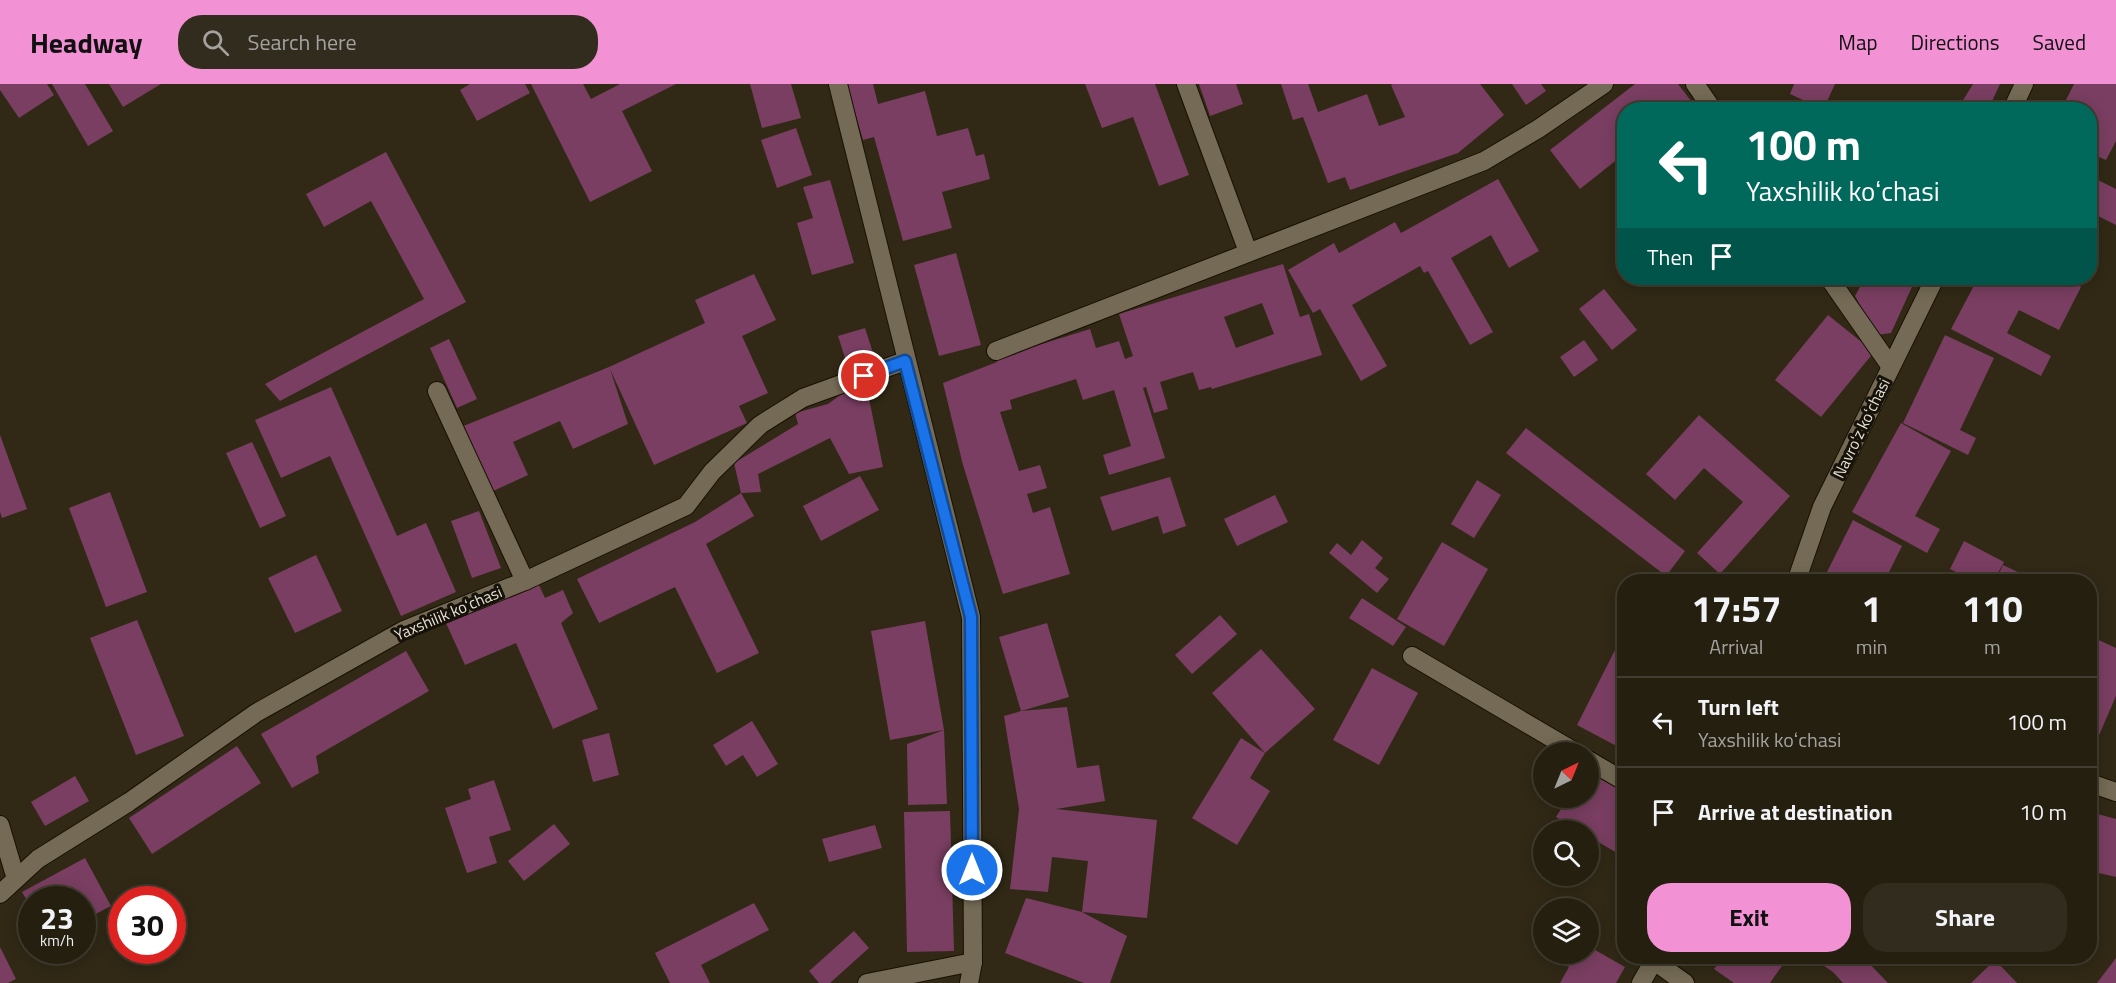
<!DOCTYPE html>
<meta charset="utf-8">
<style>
:root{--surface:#251f10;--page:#312c1e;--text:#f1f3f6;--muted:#a3a29f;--line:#423d30;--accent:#f391d5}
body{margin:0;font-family:"Titillium Web",sans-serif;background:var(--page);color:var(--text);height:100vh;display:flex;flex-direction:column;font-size:22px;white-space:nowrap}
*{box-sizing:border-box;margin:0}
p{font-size:20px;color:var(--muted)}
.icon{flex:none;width:33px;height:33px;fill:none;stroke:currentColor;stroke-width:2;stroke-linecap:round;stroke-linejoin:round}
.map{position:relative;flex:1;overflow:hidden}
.drawer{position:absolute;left:1617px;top:490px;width:480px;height:390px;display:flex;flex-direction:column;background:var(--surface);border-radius:24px;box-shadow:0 3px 15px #0003,0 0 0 2px var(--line)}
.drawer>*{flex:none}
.hud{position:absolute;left:1617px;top:18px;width:480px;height:183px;border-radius:24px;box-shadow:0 3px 15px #0003,0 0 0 2px var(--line);background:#00695c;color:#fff;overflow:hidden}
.needle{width:39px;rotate:43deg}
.fabs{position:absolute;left:1533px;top:658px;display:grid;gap:12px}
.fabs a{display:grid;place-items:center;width:66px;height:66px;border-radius:50%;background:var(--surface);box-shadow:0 3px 15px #0003,0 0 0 2px var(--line);font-size:30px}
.speed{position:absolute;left:18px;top:802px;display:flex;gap:12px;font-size:30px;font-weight:700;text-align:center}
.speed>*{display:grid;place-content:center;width:78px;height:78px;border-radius:50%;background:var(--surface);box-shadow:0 3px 15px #0003,0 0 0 2px var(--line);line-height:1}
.speed small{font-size:15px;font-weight:400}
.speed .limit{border:9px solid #d22;background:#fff;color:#111}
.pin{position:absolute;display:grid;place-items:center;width:51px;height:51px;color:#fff;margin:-26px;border:3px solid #fff;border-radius:50%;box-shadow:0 2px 6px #0007}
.me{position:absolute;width:66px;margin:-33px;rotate:0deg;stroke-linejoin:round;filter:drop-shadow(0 0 4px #0008)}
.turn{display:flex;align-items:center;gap:21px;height:126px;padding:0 30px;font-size:27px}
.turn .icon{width:78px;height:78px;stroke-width:2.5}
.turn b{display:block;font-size:42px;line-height:51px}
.then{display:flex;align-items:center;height:57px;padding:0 30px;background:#0003;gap:12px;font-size:22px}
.eta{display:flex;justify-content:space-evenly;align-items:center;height:102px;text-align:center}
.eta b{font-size:36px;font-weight:700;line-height:42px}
.action{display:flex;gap:12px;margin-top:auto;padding:12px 30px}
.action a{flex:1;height:69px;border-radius:24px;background:var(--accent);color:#111;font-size:24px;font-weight:700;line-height:69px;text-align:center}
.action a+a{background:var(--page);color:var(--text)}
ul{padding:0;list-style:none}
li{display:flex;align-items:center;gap:18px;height:90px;padding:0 30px;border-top:2px solid var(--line)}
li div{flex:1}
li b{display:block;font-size:22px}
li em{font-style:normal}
header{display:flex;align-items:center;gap:36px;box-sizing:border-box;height:84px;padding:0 30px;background:var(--accent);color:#111}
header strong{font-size:28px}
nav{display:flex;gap:33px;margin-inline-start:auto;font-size:21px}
.search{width:420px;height:54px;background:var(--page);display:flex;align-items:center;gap:15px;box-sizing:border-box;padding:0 21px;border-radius:24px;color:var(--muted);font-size:22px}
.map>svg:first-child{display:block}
.building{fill:#793e61;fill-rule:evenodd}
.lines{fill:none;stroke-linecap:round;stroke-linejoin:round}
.minor-casing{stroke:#191102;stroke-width:20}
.minor{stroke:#746a55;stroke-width:18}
.route-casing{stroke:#114b97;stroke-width:15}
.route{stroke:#1a73e8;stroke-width:10}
.labels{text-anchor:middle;stroke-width:6;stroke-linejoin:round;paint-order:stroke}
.street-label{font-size:16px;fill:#e6e0d5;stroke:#16120a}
</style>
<header>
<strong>Headway</strong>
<div class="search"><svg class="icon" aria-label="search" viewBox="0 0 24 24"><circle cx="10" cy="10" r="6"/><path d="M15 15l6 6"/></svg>Search here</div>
<nav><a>Map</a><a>Directions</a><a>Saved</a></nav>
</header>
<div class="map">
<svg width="2116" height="899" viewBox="0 0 2116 899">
<rect width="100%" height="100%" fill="#312916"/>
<g class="building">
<path d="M0,0h47l7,11 -35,23 -19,-28z"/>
<path d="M52,0h33l28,47 -25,15z"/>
<path d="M109,0h52l-38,23z"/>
<path d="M470,0h55l5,9 -53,28 -17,-31z"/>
<path d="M531,0h52l8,15 29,-15h56l-54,27 30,60 -62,31z"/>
<path d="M750,0h41l10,34 -39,10z"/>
<path d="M847,0h26l5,20 47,-13 12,45 31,-8 8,28 8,-2 6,25 -48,13 10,36 -49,13 -29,-104 -11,3z"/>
<path d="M1085,0h70l34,91 -30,11 -26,-69 -31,11z"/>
<path d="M1199,0h37l7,20 -33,12z"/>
<path d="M1281,0h27l10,28 49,-18 12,32 26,-9 -14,-32 2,-1h87l24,31 -46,38 -108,37 -5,-13 -17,6 -25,-66 -10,3z"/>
<path d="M1512,0h29l5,7 -20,14z"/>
<path d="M1635,0h43l13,17 -10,9h-57v44l-44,35 -30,-39z"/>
<path d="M1794,0h41l-12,26h-22l4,-9 -15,-7z"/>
<path d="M1973,0h27l-12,26h-31z"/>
<path d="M2074,0h42v57l-10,19 -7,-3 -9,19 26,13v36l-26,-13v-102h-29z"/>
<path d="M796,44l16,47 -35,13 -16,-48z"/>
<path d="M386,68l80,150 -186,99 -15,-17 159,-85 -53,-98 -47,26 -18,-33z"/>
<path d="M1498,95l41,72 -30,17 -18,-33 -40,23 42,74 -23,13 -42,-74 -4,2 -4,-7 -68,39 35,61 -26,15 -41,-72 -7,4 -25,-43 46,-27 5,10 56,-31 6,11z"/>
<path d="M830,96l24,83 -42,12 -15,-52 16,-5 -10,-31z"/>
<path d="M956,169l25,92 -42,11 -25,-91z"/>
<path d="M1283,180l17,53 9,-3 13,41 -110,34 -1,-2 -12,3 -6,-18 -33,10 8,27 -14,4 -8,-26 -3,1 22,70 -56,17 -6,-20 28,-9 -17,-56 -31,10 -7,-21 -66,21 2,9 -12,3 19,59 21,-6 7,23 -20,6 6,19 17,-6 20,67 -67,20 -40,-129 -20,-82 54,-21v-4l93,-29 6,19 23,-7 6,18 8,-3 -14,-42zM1262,219l12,31 -38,14 -12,-31z"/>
<path d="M754,190l22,46 -34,16 26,57 -29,13 8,17 -93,42 -44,-96 18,55 -55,25 -13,-28 -47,21 15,33 -37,17 -30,-65 148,-60 96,-44 -10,-23z"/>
<path d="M1865,194h51l-25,55 -14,2 -22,-39z"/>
<path d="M1978,194h83l20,9 -22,43 -40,-20 -12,23 44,23 -10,20 -90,-47z"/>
<path d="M1604,205l33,41 -25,20 -33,-41z"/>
<path d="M1828,231l46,37 -53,65 -46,-37z"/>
<path d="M865,244l10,31 -27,8 -10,-31z"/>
<path d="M1945,251l49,23 -34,72 16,8 -8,17 -65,-32z"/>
<path d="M449,255l28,60 -20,9 -27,-60z"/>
<path d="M1584,256l14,20 -24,17 -14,-20z"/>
<path d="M331,303l66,149 29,-13 30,69 -55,24 -71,-160 -49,22 -26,-58z"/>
<path d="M867,305l16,78 -34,7 -19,-36 -72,36 3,18 -20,1 -7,-30 64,-39 -3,-11 33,-9 15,-11z"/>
<path d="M1699,331l91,81 -70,78 -23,-21 46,-51 -39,-34 -29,32 -29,-26z"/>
<path d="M1901,339l50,28 -36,65 25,13 -13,24 -75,-41z"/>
<path d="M1526,344l159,123 -19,25 -160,-123z"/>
<path d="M0,351l27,74 -25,9 -2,-6z"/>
<path d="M252,358l34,74 -26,12 -34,-75z"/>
<path d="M860,392l19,34 -58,31 -18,-35z"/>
<path d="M1170,393l16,49 -23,8 -5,-18 -46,15 -12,-34z"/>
<path d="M1477,396l24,15 -27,43 -23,-14z"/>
<path d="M110,408l37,100 -41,15 -37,-99z"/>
<path d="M741,409l13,23 -48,28 53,109 -42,20 -42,-86 -76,36 -22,-44 118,-57z"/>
<path d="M1275,411l13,27 -51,24 -13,-27z"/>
<path d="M479,427l22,57 -29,10 -21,-57z"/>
<path d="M1853,436l49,26 -18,36h-62z"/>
<path d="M1362,456l21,18 -8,10 14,11 -12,14 -48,-40 8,-10 14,12z"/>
<path d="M1964,457l40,21 -11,20h-18l-25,-13z"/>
<path d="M1442,458l46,27 -44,77 -47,-27z"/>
<path d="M316,471l26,56 -47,22 -27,-55z"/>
<path d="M2003,481l36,17h-44z"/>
<path d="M538,499l7,15 18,-8 10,23 -12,10 37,86 -45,20 -37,-86 -51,22 -19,-42z"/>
<path d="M1362,514l44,29 -13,19 -44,-28z"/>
<path d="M1220,531l17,19 -45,40 -17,-19z"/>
<path d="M137,536l47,116 -48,19 -46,-117z"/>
<path d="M925,537l19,109 -54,10 -19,-109z"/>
<path d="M1047,539l22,74 -48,14 -22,-74z"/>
<path d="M2090,552l26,12v48l-23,53 -3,-1z"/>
<path d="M1616,564l8,4v98l-47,-25z"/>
<path d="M1261,565l54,60 -50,44 -53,-60z"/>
<path d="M406,567l23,40 -113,65 3,17 -27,15 -31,-54z"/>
<path d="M1372,584l46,25 -39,72 -46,-25z"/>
<path d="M1067,623l10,61 22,-3 6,36 -49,8 101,11 -10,98 -65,-6 6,-51 -36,-4 -4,35 -38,-3 9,-80 -15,-93 17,-5z"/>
<path d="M752,637l26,43 -21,13 -14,-22 -17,11 -13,-21z"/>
<path d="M944,646l3,74 -39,1 -1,-61z"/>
<path d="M609,649l10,42 -26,7 -11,-42z"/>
<path d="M1241,654l24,15 -15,25 20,13 -33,54 -45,-27z"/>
<path d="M237,662l24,37 -109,71 -23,-36z"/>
<path d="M1588,683l36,21v69l-36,-21v-5h-8l-24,-14 12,-19h20z"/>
<path d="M75,692l14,25 -44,25 -14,-24z"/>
<path d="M494,696l17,50 -22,7 8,26 -30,10 -22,-65 26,-9 -3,-10z"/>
<path d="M950,727l4,140 -47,1 -3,-140z"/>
<path d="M2090,728l26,7v58l-26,-6z"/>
<path d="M554,740l16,20 -46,37 -16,-20z"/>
<path d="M875,741l7,23 -53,14 -7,-23z"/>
<path d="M85,774l26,48 -29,15v-21h-50v9l-10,-17z"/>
<path d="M1026,814l56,14 45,24 -17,47h-26l-79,-30z"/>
<path d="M754,819l15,27 -68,35 9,18h-40l-15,-30z"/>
<path d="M1544,845v23l-10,-5z"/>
<path d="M854,847l15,17 -39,35h-11l-10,-12z"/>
<path d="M1588,862l37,21 -9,16h-56l9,-16 -23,-13h42z"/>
<path d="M0,863l16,32 -8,4h-8z"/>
<path d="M1723,873h65l-18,26h-36l-20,-14z"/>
<path d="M1811,873h52l25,26h-45l-10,-11z"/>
<path d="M2116,874v25h-19z"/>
<path d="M1995,876l22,23h-46z"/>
</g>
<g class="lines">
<defs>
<g id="minor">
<path d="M838,0l133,533 2,345 -4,21"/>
<path d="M1186,0l62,168"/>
<path d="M1695,0l18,26"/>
<path d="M2012,26l12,-26"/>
<path d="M1829,194l62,89"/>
<path d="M996,267l488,-190 54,-32 66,-45"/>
<path d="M437,307l88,190"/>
<path d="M1796,498l26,-75 113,-229"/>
<path d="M1412,572l165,97"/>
<path d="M1588,676l36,21"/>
<path d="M2090,699l26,9"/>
<path d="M0,741l16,54"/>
<path d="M0,810l38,-35 91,-57 127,-89 148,-83 121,-49 161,-75 26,-34 48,-47 43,-27 102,-37"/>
<path d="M1654,877l31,22"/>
<path d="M867,899l106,-21"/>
<path d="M1641,899l15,-26"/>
</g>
</defs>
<use href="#minor" class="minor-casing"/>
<use href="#minor" class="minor"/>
</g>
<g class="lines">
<defs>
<path id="route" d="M864,292l41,-15 66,256 1,253"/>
</defs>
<use href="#route" class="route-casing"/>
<use href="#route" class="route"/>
</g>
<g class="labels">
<g class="street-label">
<text transform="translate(1861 344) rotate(-64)" y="6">Navroʻz koʻchasi</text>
<text transform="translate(448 529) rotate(-23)" y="6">Yaxshilik koʻchasi</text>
</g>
</g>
</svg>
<div class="fabs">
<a><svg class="needle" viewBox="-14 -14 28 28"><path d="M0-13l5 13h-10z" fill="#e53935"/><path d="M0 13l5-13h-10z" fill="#a3a29f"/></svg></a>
<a><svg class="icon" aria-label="search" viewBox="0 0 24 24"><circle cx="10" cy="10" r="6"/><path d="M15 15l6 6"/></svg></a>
<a><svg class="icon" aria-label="layers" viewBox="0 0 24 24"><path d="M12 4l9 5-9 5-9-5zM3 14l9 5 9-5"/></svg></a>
</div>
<div class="speed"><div>23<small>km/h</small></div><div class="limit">30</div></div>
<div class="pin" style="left:864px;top:292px;background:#d93025"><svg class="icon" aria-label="arrive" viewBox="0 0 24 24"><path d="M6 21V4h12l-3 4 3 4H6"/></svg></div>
<svg class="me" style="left:972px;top:786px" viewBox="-20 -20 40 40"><circle r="17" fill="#1a73e8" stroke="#fff" stroke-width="3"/><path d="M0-11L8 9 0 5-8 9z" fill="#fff"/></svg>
<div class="hud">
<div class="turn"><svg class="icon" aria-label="left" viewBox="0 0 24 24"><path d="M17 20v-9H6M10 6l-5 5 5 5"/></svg><div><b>100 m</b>Yaxshilik koʻchasi</div></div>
<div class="then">Then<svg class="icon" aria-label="arrive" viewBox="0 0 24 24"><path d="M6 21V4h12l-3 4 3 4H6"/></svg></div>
</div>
<section class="drawer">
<div class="eta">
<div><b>17:57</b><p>Arrival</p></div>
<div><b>1</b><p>min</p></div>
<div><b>110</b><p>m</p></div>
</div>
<ul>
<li><svg class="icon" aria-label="left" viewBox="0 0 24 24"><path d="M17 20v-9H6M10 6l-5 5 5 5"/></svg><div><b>Turn left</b><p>Yaxshilik koʻchasi</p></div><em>100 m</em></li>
<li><svg class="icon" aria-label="arrive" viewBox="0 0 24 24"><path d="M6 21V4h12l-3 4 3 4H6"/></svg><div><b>Arrive at destination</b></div><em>10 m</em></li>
</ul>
<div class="action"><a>Exit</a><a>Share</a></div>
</section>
</div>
